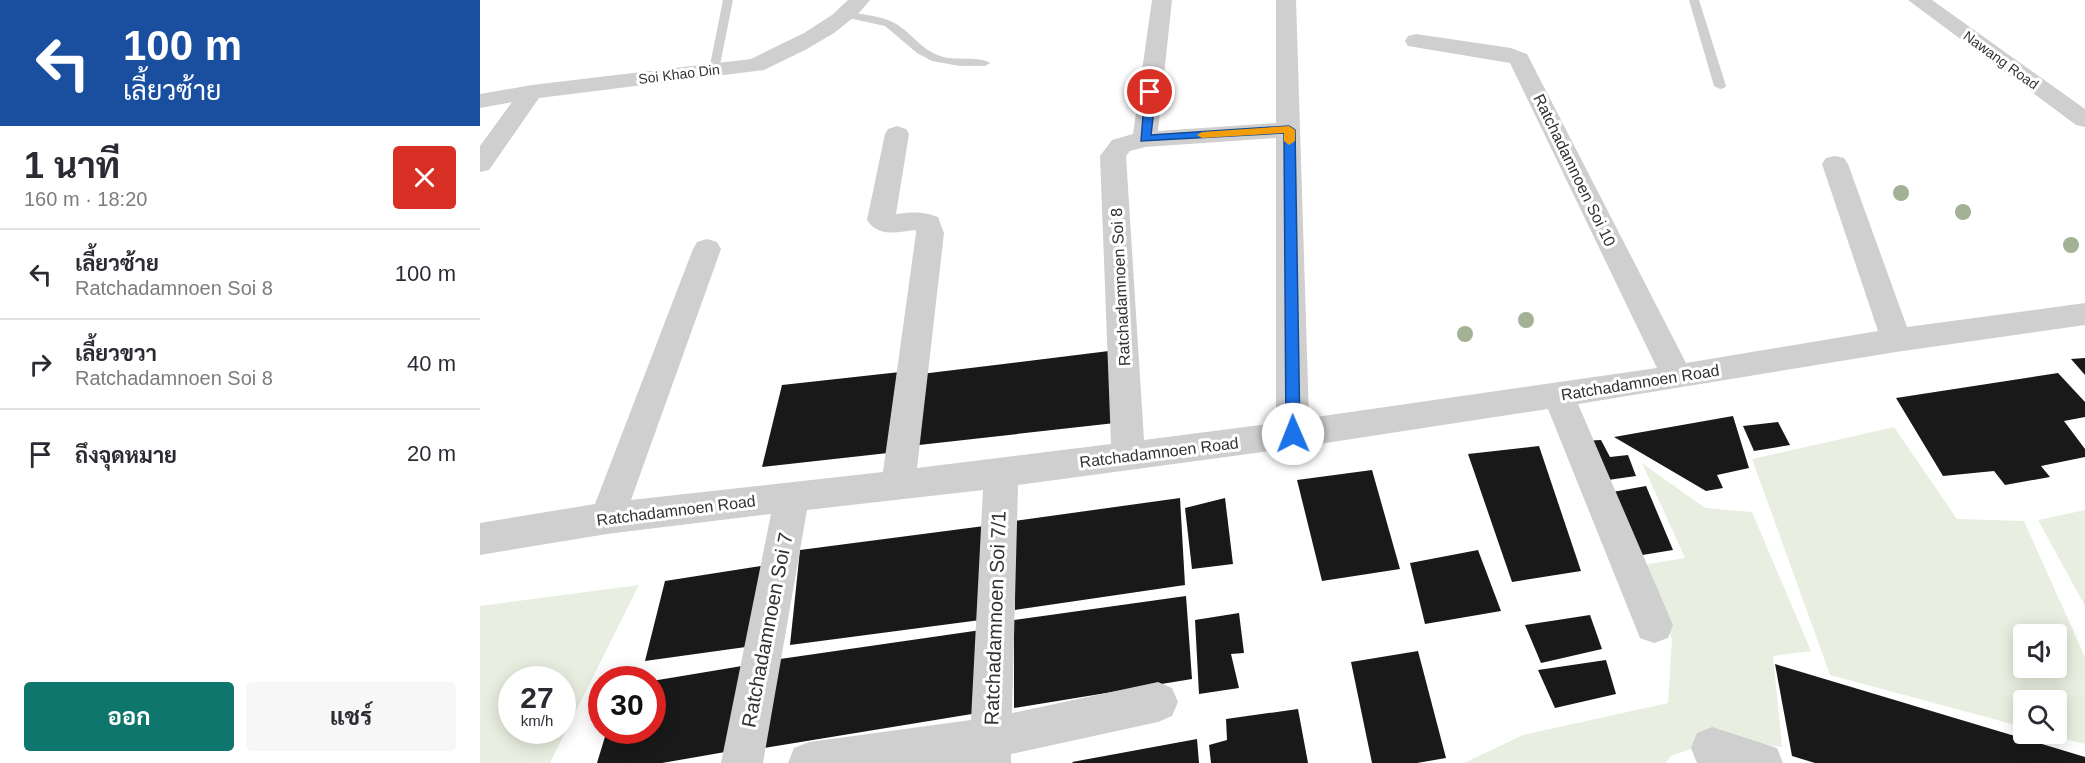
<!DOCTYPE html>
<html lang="th">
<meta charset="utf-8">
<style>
:root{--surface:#fff;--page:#f7f7f7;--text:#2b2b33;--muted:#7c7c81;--line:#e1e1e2;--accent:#0f766e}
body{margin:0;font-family:Arial,Sarabun,sans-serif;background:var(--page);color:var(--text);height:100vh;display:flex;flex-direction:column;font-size:22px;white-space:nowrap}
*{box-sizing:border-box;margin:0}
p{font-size:20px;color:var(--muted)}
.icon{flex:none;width:33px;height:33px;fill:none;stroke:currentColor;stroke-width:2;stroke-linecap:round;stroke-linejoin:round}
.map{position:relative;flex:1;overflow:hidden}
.sheet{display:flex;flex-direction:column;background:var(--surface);width:480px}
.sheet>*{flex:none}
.top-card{background:#1a4fa0;color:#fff;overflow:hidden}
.tools{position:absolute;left:1533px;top:624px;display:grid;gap:12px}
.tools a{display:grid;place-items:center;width:54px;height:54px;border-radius:6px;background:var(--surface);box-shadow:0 3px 15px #0003;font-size:30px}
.speed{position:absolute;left:18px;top:666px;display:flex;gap:12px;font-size:30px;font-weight:700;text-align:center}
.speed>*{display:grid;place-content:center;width:78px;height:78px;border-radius:50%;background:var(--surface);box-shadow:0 3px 15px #0003;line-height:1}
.speed small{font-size:15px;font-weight:400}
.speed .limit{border:9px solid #d22;background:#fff;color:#111}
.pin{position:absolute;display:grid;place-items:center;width:51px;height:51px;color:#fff;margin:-26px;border:3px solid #fff;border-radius:50%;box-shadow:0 2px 6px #0007}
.me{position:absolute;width:66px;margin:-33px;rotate:359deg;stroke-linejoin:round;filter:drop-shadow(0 0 4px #0008)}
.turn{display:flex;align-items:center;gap:21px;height:126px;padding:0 24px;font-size:27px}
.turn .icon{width:78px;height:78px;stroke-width:2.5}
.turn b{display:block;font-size:42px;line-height:51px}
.round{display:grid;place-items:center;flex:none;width:63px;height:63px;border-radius:6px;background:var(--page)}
.headline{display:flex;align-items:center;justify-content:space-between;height:102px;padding:0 24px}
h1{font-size:36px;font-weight:700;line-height:45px}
.primary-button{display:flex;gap:12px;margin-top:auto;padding:12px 24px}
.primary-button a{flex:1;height:69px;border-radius:6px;background:var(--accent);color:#fff;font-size:24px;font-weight:700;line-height:69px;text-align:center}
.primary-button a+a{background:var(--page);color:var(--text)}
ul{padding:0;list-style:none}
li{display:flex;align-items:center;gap:18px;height:90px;padding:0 24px;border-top:2px solid var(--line)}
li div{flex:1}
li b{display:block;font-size:22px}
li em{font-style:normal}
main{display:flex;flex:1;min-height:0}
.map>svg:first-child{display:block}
.green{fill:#e9efe0;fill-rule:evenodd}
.building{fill:#191919}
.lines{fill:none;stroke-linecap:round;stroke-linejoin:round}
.lane{fill:#cfcfcf;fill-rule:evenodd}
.street{fill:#cfcfcf;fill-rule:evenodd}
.tree{fill:#a3b194}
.route{fill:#1a73e8;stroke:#114b97;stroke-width:1.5}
.slow{fill:#f59e0b}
.labels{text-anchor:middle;stroke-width:6;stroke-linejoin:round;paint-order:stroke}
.far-street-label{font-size:14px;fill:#323232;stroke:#fff}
.street-label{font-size:16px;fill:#323232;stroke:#fff}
.near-street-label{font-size:20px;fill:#323232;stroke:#fff}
</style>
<main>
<section class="sheet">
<div class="top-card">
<div class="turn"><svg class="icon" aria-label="left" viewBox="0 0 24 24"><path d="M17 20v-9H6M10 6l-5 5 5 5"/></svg><div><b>100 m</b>เลี้ยวซ้าย</div></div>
</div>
<div class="headline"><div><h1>1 นาที</h1><p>160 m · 18:20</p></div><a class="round" style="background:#d93025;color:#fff"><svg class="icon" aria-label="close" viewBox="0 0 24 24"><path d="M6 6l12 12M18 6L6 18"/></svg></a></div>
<ul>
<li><svg class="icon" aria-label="left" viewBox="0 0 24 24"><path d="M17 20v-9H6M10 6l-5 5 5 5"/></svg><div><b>เลี้ยวซ้าย</b><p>Ratchadamnoen Soi 8</p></div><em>100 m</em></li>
<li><svg class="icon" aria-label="right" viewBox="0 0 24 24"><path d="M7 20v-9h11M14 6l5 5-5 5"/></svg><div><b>เลี้ยวขวา</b><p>Ratchadamnoen Soi 8</p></div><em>40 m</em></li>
<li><svg class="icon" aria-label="arrive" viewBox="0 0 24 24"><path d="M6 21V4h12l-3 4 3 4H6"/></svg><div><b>ถึงจุดหมาย</b></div><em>20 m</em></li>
</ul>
<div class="primary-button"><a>ออก</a><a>แชร์</a></div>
</section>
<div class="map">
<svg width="1605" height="763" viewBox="0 0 1605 763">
<rect width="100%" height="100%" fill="#fff"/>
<g class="green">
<path d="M1414,427l63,92 67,2 61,136v87l-39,-10h10v-34h-32l-1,27 -193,-52 -78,-216zM1576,634v34h-32v-34z"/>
<path d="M1162,463l63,45 47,4 59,139 -38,5 9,91 -59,-9 -52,18 -5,7h-202l59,-28 145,-32 4,-64 -30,-74 43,-7z"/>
<path d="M1605,510v96l-47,-86z"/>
<path d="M159,585l-89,178h-70v-157zM32,680h50v50h-50z"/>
</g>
<g class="building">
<path d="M629,351l6,72 -205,23 11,-72z"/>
<path d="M1605,358v17l-14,-16z"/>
<path d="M420,372l-12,81 -126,14 20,-82z"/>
<path d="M1578,373l27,29v15l-21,4 21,28v8l-44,9 9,11 -45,8 -11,-14 -51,5 -47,-78z"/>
<path d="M1253,416l16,52 -32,7 6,13 -17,3 -92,-54z"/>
<path d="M1298,422l12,23 -36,6 -11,-25z"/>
<path d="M1121,440l9,17 18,-2 8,21 -35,5 -19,-40z"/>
<path d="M1059,446l42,125 -69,11 -44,-128z"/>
<path d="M892,470l28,99 -78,12 -25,-101z"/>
<path d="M1166,486l27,64 -37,6 -29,-63z"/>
<path d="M700,498l5,87 -170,25 -1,-89z"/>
<path d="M745,498l8,66 -41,5 -7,-61z"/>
<path d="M512,525l-4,94 -198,26 10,-95z"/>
<path d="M998,550l23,61 -76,13 -15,-61z"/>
<path d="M287,565l-14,81 -108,15 20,-80z"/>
<path d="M706,596l6,83 -178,29v-88z"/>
<path d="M759,613l5,40 -13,1 8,34 -40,6 -4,-74z"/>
<path d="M1110,615l12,34 -61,14 -16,-38z"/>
<path d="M508,629l-4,83 -220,36 16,-89z"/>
<path d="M938,651l28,107 -29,5h-45l-21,-101z"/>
<path d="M1126,660l10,34 -61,14 -17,-38z"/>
<path d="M1295,664l310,93v6h-270l-23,-7z"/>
<path d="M268,665l-17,86 -69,12h-65l10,-33h45v-49z"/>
<path d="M818,709l10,54h-97l-2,-18 18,-5 -1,-21z"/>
<path d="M717,739l2,24h-126l-1,-1z"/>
</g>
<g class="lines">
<g class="lane">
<path d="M243,0h10l-14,70 -5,3 -5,-3z"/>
<path d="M1209,0h10l27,86 -2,2 -4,1 -6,-3z"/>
<path d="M368,12c17,3 36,4 50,13 15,10 24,25 42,31 13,5 42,0 50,7l-5,3h-25l-28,-5 -15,-8 -32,-27 -41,-9 -1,-2z"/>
</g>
<g class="street">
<path d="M368,0h22l-12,14 -24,19 -29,17 -41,20 -225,28 -50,72 -9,2v-26l32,-44 -32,6v-14l52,-9 219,-26 53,-26 28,-18z"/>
<path d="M672,0h20l-14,131 118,-8v-123h20l13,418 348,-50 -147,-305 -102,-17 -3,-5 3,-5 8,-2 95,14 16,6 159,309 192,-32 -56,-167 4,-6 9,-2 9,2 4,6 59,163 178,-24v22l-189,27 -318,52 95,221 -5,13 -14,5 -14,-5 -92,-229 -255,39 -275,37 -6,228 146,-31 14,6 6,14 -6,14 -14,6 -147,32v9h-223l6,-15 15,-6 162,-22 12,-230 -176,20 -44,253h-42l50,-249 -164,20 -127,21v-32l115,-19 98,-255 4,-7 10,-3 10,3 4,7 -90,251 252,-28 33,-239v-3c-18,2 -37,8 -49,-10l18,-86 3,-5 9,-3 9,3 3,5 -13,80c16,-2 26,-3 42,3l6,16 -27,235 194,-24 -11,-288 12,-16 21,-6zM796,138v285l-132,17 -18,-284 4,-5 15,-4z"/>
<path d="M1428,0h24l153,109v18l-9,-2z"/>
<path d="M1232,727l65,21 6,15h-86l-6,-15 6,-15z"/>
</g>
</g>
<g class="tree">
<circle cx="1421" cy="193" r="8"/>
<circle cx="1483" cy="212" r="8"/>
<circle cx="1591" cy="245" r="8"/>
<circle cx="1046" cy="320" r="8"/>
<circle cx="985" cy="334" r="8"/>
</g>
<path class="route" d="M670,89l6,3 -5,43 138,-9 6,4 5,304 -2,5h-10l-2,-5 -2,-301 -143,8 4,-49z"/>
<path class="slow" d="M809,126l6,4v11l-6,4 -5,-4v-8l-82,5 -5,-3 5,-3z"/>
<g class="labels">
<g class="far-street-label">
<text transform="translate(1521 60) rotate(36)" y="5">Nawang Road</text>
<text transform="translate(199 74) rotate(-7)" y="5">Soi Khao Din</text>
</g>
<g class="street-label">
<text transform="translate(1095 170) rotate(64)" y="6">Ratchadamnoen Soi 10</text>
<text transform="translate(640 287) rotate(-93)" y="6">Ratchadamnoen Soi 8</text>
<text transform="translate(1160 382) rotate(-9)" y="6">Ratchadamnoen Road</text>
<text transform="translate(679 452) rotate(-7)" y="6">Ratchadamnoen Road</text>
<text transform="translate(196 510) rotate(-7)" y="6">Ratchadamnoen Road</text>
</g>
<g class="near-street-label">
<text transform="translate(515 618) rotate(-88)" y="7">Ratchadamnoen Soi 7/1</text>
<text transform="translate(287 630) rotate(-79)" y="7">Ratchadamnoen Soi 7</text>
</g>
</g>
</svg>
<div class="tools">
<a><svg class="icon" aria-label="sound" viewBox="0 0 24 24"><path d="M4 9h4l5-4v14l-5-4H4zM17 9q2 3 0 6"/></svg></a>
<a><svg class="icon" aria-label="search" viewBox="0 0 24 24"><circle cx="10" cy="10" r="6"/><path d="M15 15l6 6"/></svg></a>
</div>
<div class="speed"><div>27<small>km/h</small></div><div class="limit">30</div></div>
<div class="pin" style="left:670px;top:92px;background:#d93025"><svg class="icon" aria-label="arrive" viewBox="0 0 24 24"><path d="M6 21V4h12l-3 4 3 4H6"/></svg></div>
<svg class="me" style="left:813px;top:434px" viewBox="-20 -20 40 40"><circle r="19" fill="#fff"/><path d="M0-13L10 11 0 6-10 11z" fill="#1a73e8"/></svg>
</div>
</main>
